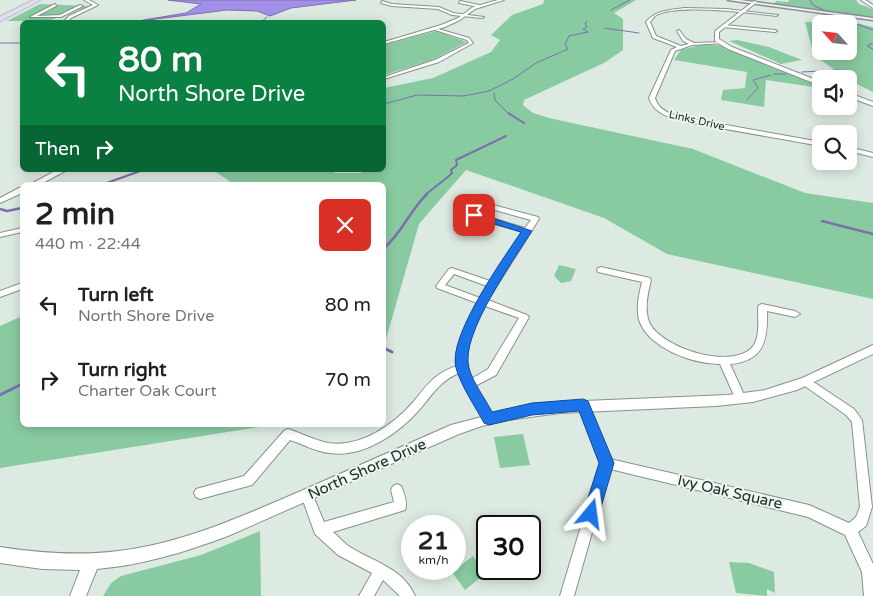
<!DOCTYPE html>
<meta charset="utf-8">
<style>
:root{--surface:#fff;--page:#f6f6f6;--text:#202124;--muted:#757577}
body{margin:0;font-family:"Varela Round",sans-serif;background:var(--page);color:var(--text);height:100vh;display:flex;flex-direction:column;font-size:19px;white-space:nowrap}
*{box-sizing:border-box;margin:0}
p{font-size:16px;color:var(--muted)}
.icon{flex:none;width:28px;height:28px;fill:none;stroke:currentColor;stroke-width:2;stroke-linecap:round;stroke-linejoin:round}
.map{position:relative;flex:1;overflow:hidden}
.sheet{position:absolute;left:20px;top:182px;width:366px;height:245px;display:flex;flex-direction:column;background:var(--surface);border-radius:8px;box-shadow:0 2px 12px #0003}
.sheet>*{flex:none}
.guide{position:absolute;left:20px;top:20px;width:366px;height:152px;border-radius:8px;box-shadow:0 2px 12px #0003;background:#0b8043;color:#fff;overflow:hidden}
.needle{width:32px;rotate:297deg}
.buttons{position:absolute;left:812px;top:15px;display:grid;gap:10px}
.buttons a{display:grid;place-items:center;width:45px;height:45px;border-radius:8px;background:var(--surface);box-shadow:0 2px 12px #0003;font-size:25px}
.speed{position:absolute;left:401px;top:515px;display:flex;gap:10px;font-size:25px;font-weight:700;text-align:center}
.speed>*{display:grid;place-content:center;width:65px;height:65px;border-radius:50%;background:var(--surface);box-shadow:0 2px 12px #0003;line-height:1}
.speed small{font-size:12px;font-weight:400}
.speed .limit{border:2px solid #111;border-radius:8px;background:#fff;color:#111}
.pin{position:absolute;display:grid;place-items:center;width:42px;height:42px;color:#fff;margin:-21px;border-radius:10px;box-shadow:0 2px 8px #0006}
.me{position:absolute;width:55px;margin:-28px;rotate:16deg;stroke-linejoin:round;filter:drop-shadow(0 0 4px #0008)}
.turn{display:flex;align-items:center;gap:18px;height:105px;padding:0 15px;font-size:22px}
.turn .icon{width:65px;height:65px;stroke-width:2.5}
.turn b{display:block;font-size:35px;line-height:42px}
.then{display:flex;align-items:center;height:48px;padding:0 15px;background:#0003;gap:10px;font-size:19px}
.round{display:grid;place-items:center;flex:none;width:52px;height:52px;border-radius:8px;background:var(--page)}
.head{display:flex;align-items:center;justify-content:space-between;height:85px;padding:0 15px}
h1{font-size:30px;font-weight:800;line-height:38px}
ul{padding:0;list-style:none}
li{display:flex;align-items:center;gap:15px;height:75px;padding:0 15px}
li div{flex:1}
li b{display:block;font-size:19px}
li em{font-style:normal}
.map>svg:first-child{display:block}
.green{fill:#89cba1;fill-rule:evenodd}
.water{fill:#a38fe8;stroke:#7d70ae}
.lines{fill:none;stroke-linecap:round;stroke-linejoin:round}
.stream-far3{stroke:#7d70ae;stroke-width:1}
.stream-far2{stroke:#7d70ae;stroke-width:2}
.stream-far1{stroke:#7d70ae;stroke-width:2.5}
.stream{stroke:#7d70ae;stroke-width:3}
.minor-casing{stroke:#87928a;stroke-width:2}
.tertiary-casing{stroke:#87928a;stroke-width:2}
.secondary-casing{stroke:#87928a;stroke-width:3}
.primary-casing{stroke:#c6c7c6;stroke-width:3}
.minor{fill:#fff;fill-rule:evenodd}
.tertiary{fill:#fff;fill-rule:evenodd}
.secondary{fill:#f1eefe;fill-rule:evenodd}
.primary{fill:#e3ddfc;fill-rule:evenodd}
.route{fill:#1a73e8;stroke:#114b97}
.labels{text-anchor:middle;stroke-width:4;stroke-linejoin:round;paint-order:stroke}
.far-street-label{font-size:11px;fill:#232825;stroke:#ebf7ee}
.near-street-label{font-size:15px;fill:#232825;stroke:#ebf7ee}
</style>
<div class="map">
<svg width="873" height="596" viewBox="0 0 873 596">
<rect width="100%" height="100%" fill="#ddeae1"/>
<g class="green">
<path d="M544,0h92l-22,13 9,6v31l-19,13 -80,37 -1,5 10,8 16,5 144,31 112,44 68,10v96l-206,-45 -63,-36 -138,-48 -47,54 -35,122v-161h-149l-22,-15h121v3h27l1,-3h22v-82l49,-10 58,-26 9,-12 -9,-5 21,-20 31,-11z"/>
<path d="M789,0h67l3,4 14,5v8l-111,-15 12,2 2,-3 12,1z"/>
<path d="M40,4l50,2 -42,15h-41z"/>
<path d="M844,20l29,7v65l-26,-13 -33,-24 -9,-33zM821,24h28v27h-28z"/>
<path d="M436,31l31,11 -35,18 -48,15v-30z"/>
<path d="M737,40l32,7 33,13 -21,4 -52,-23z"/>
<path d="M700,45h19l102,41v2l-55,-8 -2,27 -43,-7 2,-10 22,-2 2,-16 -73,-12 7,-10z"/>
<path d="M559,265l17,4 -5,12 -10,2 -7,-7z"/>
<path d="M22,316v109h250l-272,43v-142z"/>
<path d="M523,434l7,31 -30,3 -6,-31z"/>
<path d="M260,531l1,65h-158l8,-13 10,-7 80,-21z"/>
<path d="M473,556l13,17 -21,17 -13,-18z"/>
<path d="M729,562l20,1 25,9 1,21 -8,-4v7l-31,-3z"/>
</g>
<path class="water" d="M168,0h188l-65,8 -21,8 -13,-5 -30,-1 -95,12 54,-9 15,-9z"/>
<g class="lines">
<g class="stream-far3">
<path d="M810,0l3,5 15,7"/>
<path d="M611,10l19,-10"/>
<path d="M834,16l39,14"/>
<path d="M261,22l6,-5"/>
<path d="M604,28l35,5"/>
<path d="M0,43h22"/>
<path d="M873,43l-6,3 6,3"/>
<path d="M802,72l38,-2"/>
<path d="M774,74h12"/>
<path d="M494,93l1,7 14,14"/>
<path d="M747,100l11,-12 -5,-8 18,-5"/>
<path d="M384,104l33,-9 47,1 25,-5 24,-12 23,-16 32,-14 -3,-5 4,-8 19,-4 -5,-3 4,-2 -2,-4 2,-2"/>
</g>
<g class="stream-far2">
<path d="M508,113l16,10"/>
<path d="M101,185l42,-15"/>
<path d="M425,195l24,-19 3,-3 -1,-3 6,-5 -1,-5 50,-24"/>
</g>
<g class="stream-far1">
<path d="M0,209l7,2 15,-3"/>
<path d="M822,221l51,13"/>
<path d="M384,248c18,-15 26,-38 43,-54"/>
</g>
<g class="stream">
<path d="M384,348l8,4"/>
<path d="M0,395l22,-11"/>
</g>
<defs>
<g id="minor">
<path d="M861,0h4l8,5v3z"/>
<path d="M382,1l10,3 47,3 14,6 31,4 -2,1 -30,-3 -14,-6 -46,-3 -11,-3z"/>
<path d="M460,1l19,4 2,1 -2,1 -20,-4z"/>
<path d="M55,4l1,2 -19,10 23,-1 20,-10 3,1 -22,11h-31z"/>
<path d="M685,8l41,1 52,6 -2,1c-24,-3 -102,-13 -121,0 -2,2 -3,4 -5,6l6,14 25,10 8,-2 -6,-3 -6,-10 2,-1 7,9 8,4 27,-1 2,1 -31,2 -17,6 -20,47c4,14 19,17 31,20l135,24v4l-135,-24c-15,-4 -32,-8 -37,-24l22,-48 6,-3 -24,-9 -7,-16c10,-12 24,-12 39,-14z"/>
<path d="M724,25l51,5 2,1 -2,1 -52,-5z"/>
<path d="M435,28l34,10 4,5 -34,19 -55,17v-2l51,-17 34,-17 -2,-3 -32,-10z"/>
<path d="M849,147l24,6v4l-24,-6z"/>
<path d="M482,202l56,15 1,2 -51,81 39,15 2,2 -33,58 -21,11 18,30 1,3 -1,3 -4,2 -4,-2 -19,-32 -7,-17c-19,8 -27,22 -39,36 -21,24 -56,49 -90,44 -14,-1 -27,-9 -40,-13l-38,45 -52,14 -4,-2 -2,-4 2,-4 48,-13 40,-45 4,-2c13,4 26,11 40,14 32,5 66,-18 86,-42 14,-17 21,-28 43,-35 0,-23 10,-43 20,-63l-40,-15 -1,-2 13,-17 3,-1 38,13 33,-49 -52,-15c0,-4 6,-14 11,-15zM484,207l47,13 -6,8 -47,-14zM454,274l33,12 -7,12 -35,-13zM485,306l34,12 -31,51 -17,10c-10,-26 2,-51 14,-73z"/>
<path d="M22,228v4l-22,5v-4z"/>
<path d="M601,267l49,11 1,2c-3,13 -7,28 -2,42 11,26 86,50 105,23 6,-10 4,-27 4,-38l1,-2 3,-1 33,7 5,3 -5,3 -28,-6c1,29 -3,50 -37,53l16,35 -1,3 -4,1 -4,-1 -17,-38c-27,0 -72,-16 -81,-44 -3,-13 0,-26 3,-38l-44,-10 -1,-2 1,-2z"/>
<path d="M22,283v6l-22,8v-6z"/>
<path d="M806,377l48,32 8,11 10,87 -6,19 -8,6 15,32v32h-9l-2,-24 -17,-37 -37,-18 -198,-48 -36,127h-14l40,-133 -22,-58 1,-3 4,-1 4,1 1,3 22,54 199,46 40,18 7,-6 4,-10 -8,-85 -6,-7 -44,-31 -1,-3 1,-3z"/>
<path d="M397,484l4,2c3,7 7,17 4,24l-72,22c5,4 9,9 14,13 23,16 56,22 68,51h-15l-17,-16 -9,16h-15l13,-23 -34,-18 -23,-21 -14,-39 2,-4 4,-2 4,2 13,31 70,-20 -3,-12 2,-4z"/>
</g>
<g id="tertiary">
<path d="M84,0h5l9,5 -27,13 -4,4h-4l6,-6 24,-11z"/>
<path d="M498,0h6l-29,9 -15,11 -15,7 -61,17v-2l57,-17 17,-7 15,-11z"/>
<path d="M754,1l3,1 -38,30v7l13,8 89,35v4l-93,-37 -13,-8v-10z"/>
<path d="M849,93l24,9v4l-24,-9z"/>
<path d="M57,170h10l-28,15h-10z"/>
<path d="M19,188h3v5l-22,10v-5z"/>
<path d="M873,345v9l-76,36 -44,12 -37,4 -156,7 -52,7 -26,6 -23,8 -231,102c-43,16 -85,29 -131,33l-11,27h-16l10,-26 -38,-1 -42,-6v-16c40,6 78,9 118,4 61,-7 120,-33 176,-57 53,-23 105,-46 157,-69l57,-15 52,-8 168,-7 37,-5 37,-12z"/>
</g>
<path id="secondary" d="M728,0h12l133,18v2z"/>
<path id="primary" d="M34,0h6l-40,21v-4z"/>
</defs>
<use href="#minor" class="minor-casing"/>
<use href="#tertiary" class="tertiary-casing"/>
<use href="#secondary" class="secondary-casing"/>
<use href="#primary" class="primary-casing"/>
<use href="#minor" class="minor"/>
<use href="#tertiary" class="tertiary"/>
<use href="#secondary" class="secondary"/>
<use href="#primary" class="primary"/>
</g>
<path class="route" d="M474,212l58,19c-17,27 -73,105 -63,137 4,15 16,30 23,44l40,-9 51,-4 5,2 26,62 -15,51 -2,6 -6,2 -6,-2 -2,-6 16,-51 -20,-52 -47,4 -43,10 -5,-2c-9,-17 -23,-37 -28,-55 -9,-31 47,-109 65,-136l-51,-15 -1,-2z"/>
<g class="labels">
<g class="far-street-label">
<text transform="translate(697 120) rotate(13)" y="4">Links Drive</text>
</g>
<g class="near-street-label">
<text transform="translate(367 469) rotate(-24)" y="5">North Shore Drive</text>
<text transform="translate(730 492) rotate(13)" y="5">Ivy Oak Square</text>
</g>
</g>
</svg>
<div class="buttons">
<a><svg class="needle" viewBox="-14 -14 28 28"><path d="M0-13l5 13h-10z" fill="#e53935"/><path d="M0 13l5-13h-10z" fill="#757577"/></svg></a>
<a><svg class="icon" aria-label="sound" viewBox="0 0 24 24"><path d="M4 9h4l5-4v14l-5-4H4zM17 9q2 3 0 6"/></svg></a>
<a><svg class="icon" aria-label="search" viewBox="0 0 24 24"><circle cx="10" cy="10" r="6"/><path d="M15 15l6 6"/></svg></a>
</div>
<div class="speed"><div>21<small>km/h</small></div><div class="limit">30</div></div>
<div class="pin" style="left:474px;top:215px;background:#d93025"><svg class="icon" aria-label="arrive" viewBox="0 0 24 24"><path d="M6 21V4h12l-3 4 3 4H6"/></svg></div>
<svg class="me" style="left:591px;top:514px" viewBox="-20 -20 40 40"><path d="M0-17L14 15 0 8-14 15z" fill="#1a73e8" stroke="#fff" stroke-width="4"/></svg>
<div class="guide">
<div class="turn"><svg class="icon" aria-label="left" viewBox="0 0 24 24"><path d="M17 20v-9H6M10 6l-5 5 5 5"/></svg><div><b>80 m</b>North Shore Drive</div></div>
<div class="then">Then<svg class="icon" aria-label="right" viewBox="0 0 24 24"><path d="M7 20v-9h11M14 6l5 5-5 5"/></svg></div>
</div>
<section class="sheet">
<div class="head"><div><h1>2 min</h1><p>440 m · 22:44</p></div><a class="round" style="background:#d93025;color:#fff"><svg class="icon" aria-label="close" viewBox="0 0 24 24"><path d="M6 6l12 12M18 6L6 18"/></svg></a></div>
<ul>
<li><svg class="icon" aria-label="left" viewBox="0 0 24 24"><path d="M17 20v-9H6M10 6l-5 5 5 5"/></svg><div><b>Turn left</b><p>North Shore Drive</p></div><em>80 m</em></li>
<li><svg class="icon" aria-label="right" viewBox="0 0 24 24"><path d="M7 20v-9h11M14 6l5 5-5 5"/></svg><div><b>Turn right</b><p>Charter Oak Court</p></div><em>70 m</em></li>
</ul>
</section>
</div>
